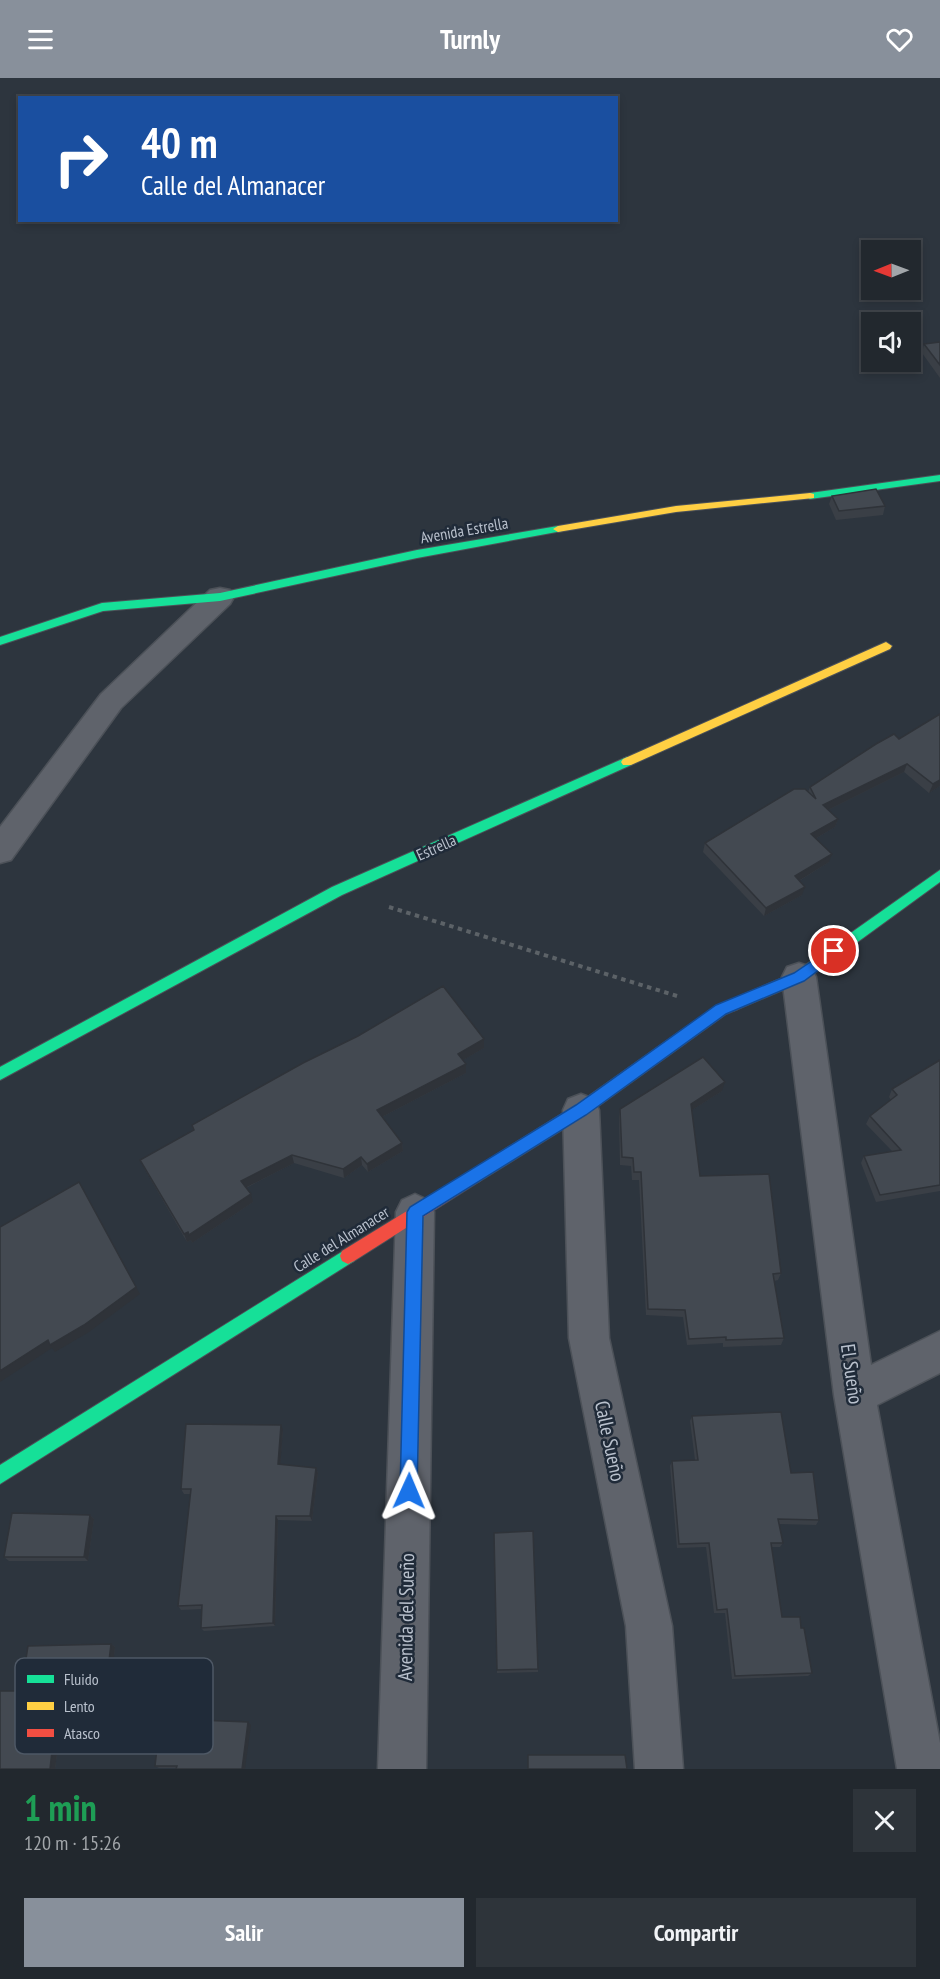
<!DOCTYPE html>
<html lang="es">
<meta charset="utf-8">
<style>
:root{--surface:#22282e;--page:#2e343a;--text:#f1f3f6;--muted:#a2a6aa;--line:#3f444a;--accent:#88909b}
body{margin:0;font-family:"PT Sans Narrow",sans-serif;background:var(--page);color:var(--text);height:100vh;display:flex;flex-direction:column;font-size:22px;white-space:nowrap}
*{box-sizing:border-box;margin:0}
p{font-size:20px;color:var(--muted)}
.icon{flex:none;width:33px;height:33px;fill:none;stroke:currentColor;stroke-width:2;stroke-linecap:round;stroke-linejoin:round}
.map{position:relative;height:1691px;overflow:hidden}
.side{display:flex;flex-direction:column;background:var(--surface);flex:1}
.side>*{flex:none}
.banner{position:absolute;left:18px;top:18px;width:600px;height:126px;border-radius:0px;box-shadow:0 3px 9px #0003,0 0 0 2px var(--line);background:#1a4fa0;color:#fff;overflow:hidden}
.needle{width:39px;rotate:269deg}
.buttons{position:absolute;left:861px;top:162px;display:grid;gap:12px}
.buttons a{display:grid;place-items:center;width:60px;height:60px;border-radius:0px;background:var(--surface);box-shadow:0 3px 9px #0003,0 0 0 2px var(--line);font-size:30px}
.pin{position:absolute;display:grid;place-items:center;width:51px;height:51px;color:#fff;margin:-26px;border:3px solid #fff;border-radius:50%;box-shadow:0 2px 6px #0007}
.me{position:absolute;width:66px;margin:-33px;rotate:1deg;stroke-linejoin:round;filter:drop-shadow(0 0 4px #0008)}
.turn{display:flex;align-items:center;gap:21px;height:126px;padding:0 24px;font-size:27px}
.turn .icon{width:78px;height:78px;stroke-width:2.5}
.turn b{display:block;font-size:42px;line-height:51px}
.round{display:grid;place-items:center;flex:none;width:63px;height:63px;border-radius:0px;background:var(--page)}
.summary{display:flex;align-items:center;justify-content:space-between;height:102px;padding:0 24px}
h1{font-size:36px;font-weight:800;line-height:45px;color:#1e9e55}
.primary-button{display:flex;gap:12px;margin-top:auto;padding:12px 24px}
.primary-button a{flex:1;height:69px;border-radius:0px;background:var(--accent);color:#fff;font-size:24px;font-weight:800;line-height:69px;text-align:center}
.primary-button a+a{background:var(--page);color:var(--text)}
header{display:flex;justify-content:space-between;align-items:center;height:78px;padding:0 24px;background:var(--accent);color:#fff;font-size:27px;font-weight:800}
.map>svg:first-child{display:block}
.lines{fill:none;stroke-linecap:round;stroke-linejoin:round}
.street-casing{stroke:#4c5158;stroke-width:3}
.fast-casing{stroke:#4c5158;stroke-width:2}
.slow-casing{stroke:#4c5158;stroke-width:2}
.jam-casing{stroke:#4c5158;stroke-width:2}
.path{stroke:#5c6267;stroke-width:4;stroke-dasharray:4.5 4.5;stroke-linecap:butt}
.street{fill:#5f636b;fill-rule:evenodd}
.fast{fill:#16e098;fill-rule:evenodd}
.slow{fill:#ffcf43;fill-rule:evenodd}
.jam{fill:#f24e42;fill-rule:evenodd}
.wall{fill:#3a3f46}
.shaded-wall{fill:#2f3339}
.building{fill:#434951;stroke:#2f3339;stroke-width:1.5}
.route{fill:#1a73e8;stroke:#114b97;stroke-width:1.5}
.labels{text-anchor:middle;stroke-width:5;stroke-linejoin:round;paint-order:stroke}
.street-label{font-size:16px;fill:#b9c1cd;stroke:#202b39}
.near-street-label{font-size:20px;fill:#b9c1cd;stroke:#202b39}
.key{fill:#202b39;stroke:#4e5865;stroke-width:1.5}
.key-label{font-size:16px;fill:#b9c1cd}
</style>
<header><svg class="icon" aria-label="menu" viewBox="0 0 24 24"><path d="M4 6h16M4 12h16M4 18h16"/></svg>Turnly<svg class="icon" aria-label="heart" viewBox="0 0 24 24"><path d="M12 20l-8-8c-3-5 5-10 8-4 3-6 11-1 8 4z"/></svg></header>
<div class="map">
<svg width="940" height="1691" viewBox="0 0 940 1691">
<rect width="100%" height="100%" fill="#2d353e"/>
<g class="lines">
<defs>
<g id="street">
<path d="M220,510l10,2 4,7 -4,7 -109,104 -110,152 -11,3v-36l101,-133 109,-104z"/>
<path d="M799,885l12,4 5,10 55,388 69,-34v42l-63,32 63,338v26h-43l-63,-374 -52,-418 5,-10z"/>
<path d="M581,1016l13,5 5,11 10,228 63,288 11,143h-48l-9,-143 -57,-288 -6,-228 5,-11z"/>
<path d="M415,1116l13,6 6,12 -8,557h-48l18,-557 6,-12z"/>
</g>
<g id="fast">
<path d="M940,397v6l-130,18 -5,-3 5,-3z"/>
<path d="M558,448l4,1v4l-145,27 -197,43 -117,10 -103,34v-8l102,-34 118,-10 197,-43z"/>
<path d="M627,679l4,2 2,3 -2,3 -289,130 -342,185v-13l332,-180z"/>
<path d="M940,792v12l-136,99 -66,28 -5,2 -5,-2 -2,-4 2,-4 66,-28z"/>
<path d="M348,1170l6,3 2,5 -2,5 -354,223v-19z"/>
</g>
<g id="slow">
<path d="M810,415l4,1v4l-138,14 -118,20 -5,-3 5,-3 118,-20z"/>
<path d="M886,564l6,4 -2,3 -259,116h-8l-2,-3 2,-3z"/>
<path d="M733,921l5,2 2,4 -2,4 -12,5 -140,101 -106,66 -5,2 -5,-2 -3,-5 3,-5 106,-66 140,-99z"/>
</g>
<path id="jam" d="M475,1091l5,2 3,5 -3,5 -126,80 -6,3 -6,-3 -2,-5 2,-5z"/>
</defs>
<use href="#street" class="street-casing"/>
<use href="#fast" class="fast-casing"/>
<use href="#slow" class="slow-casing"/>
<use href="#jam" class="jam-casing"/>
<path class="path" d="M389,829l288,89"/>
<use href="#street" class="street"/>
<use href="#fast" class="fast"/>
<use href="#slow" class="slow"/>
<use href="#jam" class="jam"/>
</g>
<g class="wall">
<path d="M940,264v36l-18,-25 2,-9z"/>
<path d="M832,418l53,10 -2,9 -47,5 -7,-16z"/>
<path d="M940,636v72l-11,7 -25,-21 -76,38 10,9 -3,8 -20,12 14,23 -30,19 3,14 -38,21 -61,-64 2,-9 103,-51 2,-5 89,-48z"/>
<path d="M484,961v9l-21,12 3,4v9l-84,44 20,26 1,8 -35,21 -6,-7 -18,13 -50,-15 -48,25 7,14 -61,41 -1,-3 -4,2 -43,-74 -4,-8 53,-30 -1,-5z"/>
<path d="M940,982v131l-64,11 -15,-39 3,-7 28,-5 -26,-27 4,-8 21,-16 -2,-3 3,-8z"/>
<path d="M722,1013l-30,19 8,66 81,97 -3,7 -4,1 10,57 -3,7 -58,2v-4l-36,2 -4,-28 -37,-2 -7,-135h-7l-1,-14 -11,-1 -1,-48 1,-8z"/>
<path d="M692,1338l99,57 28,47 -3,5 -37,-1 4,19 -3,4h-9l11,70 19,11 11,45 -4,3 -76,3 -7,-66h-11l-8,-66 -29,1 -7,-82 2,-5 23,-1 -5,-39z"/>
<path d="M283,1352l-3,34 36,4 2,5 -6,48 -34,-1 -3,106 -71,5 -3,-3 1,-19 -21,1 -3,-4 13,-112h-7l-3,-5z"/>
<path d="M90,1437l4,4 -6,42h-79l-5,-4z"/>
<path d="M494,1459l44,132v3l-41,1z"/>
<path d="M111,1566l4,3 -8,75 -38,2 -4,29 -8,1 -2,15 -34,-78z"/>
<path d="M251,1647l-74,43h-18l-4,-2z"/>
</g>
<g class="shaded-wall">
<path d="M907,686l-3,8 -84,42 3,-9z"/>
<path d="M940,702v6l-11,7 4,-9z"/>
<path d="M838,741l-3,8 -27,16 3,-9z"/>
<path d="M832,776l-3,8 -37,23 3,-9z"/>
<path d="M805,809l-3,8 -38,21 2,-8z"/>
<path d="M484,961v9l-26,15v-9z"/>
<path d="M466,986v9l-88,46 -1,-9z"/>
<path d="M725,1004l-3,9 -33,21 2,-8z"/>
<path d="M402,1065l1,8 -35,21 -1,-8z"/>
<path d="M292,1077l2,8 -51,26 -2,-8z"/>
<path d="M361,1079l1,8 -18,13 -1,-9z"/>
<path d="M251,1116l2,8 -61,41 -1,-3 -4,2 -3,-8z"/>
<path d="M136,1209l4,7 -51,38 -34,20 -3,-4 -52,34v-11l48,-31z"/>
<path d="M281,1347l2,5 -3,39 -2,-5z"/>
<path d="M316,1390l2,5 -6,48 -2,-5z"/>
<path d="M90,1437l4,4 -6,42 -4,-4z"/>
<path d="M276,1438l2,4 -3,106 -2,-3z"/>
<path d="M111,1566l4,3 -8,75 -5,-3z"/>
<path d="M64,1643l5,3 -4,29 -5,-2z"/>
<path d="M248,1644l3,3 -6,44h-3z"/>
<path d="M52,1673l5,3 -2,15h-5z"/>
</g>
<g class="building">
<path d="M940,264v23l-16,-21z"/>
<path d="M876,411l9,17 -46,5 -7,-15z"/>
<path d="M940,636v66l-7,4 -26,-20 -84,41 15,14 -27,15 21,20 -37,22 10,11 -39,21 -61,-65 89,-54h11l11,10 -6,-12 66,-43 18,-10 5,5z"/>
<path d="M443,908l41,53 -26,15 8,10 -89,46 25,33 -35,21 -6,-7 -18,12 -51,-14 -51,26 10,13 -62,41 -1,-3 -4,2 -44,-74 54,-30 -2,-5 111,-62 55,-27z"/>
<path d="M703,979l22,25 -34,22 9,72 69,-2 12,99 -8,1 11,64 -58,2v-3l-37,2 -4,-29 -37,-1 -7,-137h-7l-1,-14 -11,-1 -2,-48z"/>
<path d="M940,982v125l-60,10 -16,-39 37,-6 -31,-34 27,-21 -5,-6z"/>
<path d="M79,1104l57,105 -52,38 -34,20 -2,-5 -48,31v-144z"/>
<path d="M781,1334l10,61 22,-1 6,48 -41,-1 5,24h-12l11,74h18l1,11h3l8,45 -77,3 -8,-67 -10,1 -8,-67 -30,1 -7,-83 26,-1 -6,-44z"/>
<path d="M186,1346l95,1 -3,39 38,4 -6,48h-34l-3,107 -72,5 1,-23 -24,1 13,-117h-10z"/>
<path d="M12,1435l78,2 -6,42h-80z"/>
<path d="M533,1453l5,138 -41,1 -3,-137z"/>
<path d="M111,1566l-9,75 -38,2 -4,30h-8l-2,18h-50v-78h21l7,-45z"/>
<path d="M172,1641l76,3 -6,47h-66l1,-3h-22l5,-44h12z"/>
<path d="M528,1677h97l2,14h-99z"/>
</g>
<path class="route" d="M834,868l5,1 2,4 -2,4 -35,26 -78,33 -140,101 -163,101 -6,275 -2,6 -6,3 -7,-3 -2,-6 7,-279 3,-5 166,-102 140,-100 78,-32z"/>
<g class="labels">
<g class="street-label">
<text transform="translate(464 452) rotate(-10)" y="6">Avenida Estrella</text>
<text transform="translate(436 769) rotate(-24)" y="6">Estrella</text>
<text transform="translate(341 1161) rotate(-32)" y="6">Calle del Almanacer</text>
</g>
<g class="near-street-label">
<text transform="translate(852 1296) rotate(82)" y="7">El Sueño</text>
<text transform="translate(610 1363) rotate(78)" y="7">Calle Sueño</text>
<text transform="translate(406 1539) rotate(-89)" y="7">Avenida del Sueño</text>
</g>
</g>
<rect x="15" y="1580" width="198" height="96" rx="9" class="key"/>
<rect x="27" y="1597" width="27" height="8" fill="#16e098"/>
<rect x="27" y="1624" width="27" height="8" fill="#ffcf43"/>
<rect x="27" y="1651" width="27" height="8" fill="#f24e42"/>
<g class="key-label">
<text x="64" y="1607">Fluido</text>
<text x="64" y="1634">Lento</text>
<text x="64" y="1661">Atasco</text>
</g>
</svg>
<div class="buttons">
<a><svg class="needle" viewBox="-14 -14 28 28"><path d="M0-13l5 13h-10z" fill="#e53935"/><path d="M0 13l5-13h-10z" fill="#a2a6aa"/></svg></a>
<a><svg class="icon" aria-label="sound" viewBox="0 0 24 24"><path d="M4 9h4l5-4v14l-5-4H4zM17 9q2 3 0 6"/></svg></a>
</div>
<div class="pin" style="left:834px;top:873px;background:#d93025"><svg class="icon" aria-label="arrive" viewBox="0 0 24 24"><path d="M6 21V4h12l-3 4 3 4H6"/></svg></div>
<svg class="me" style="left:409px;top:1413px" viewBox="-20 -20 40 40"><path d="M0-17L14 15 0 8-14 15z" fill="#1a73e8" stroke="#fff" stroke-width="4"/></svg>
<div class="banner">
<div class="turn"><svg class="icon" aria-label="right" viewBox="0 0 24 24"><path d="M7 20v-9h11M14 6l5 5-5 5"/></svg><div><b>40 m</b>Calle del Almanacer</div></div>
</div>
</div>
<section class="side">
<div class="summary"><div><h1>1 min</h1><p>120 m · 15:26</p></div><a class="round"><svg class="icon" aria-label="close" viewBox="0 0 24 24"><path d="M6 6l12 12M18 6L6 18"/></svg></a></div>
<div class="primary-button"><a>Salir</a><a>Compartir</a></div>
</section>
